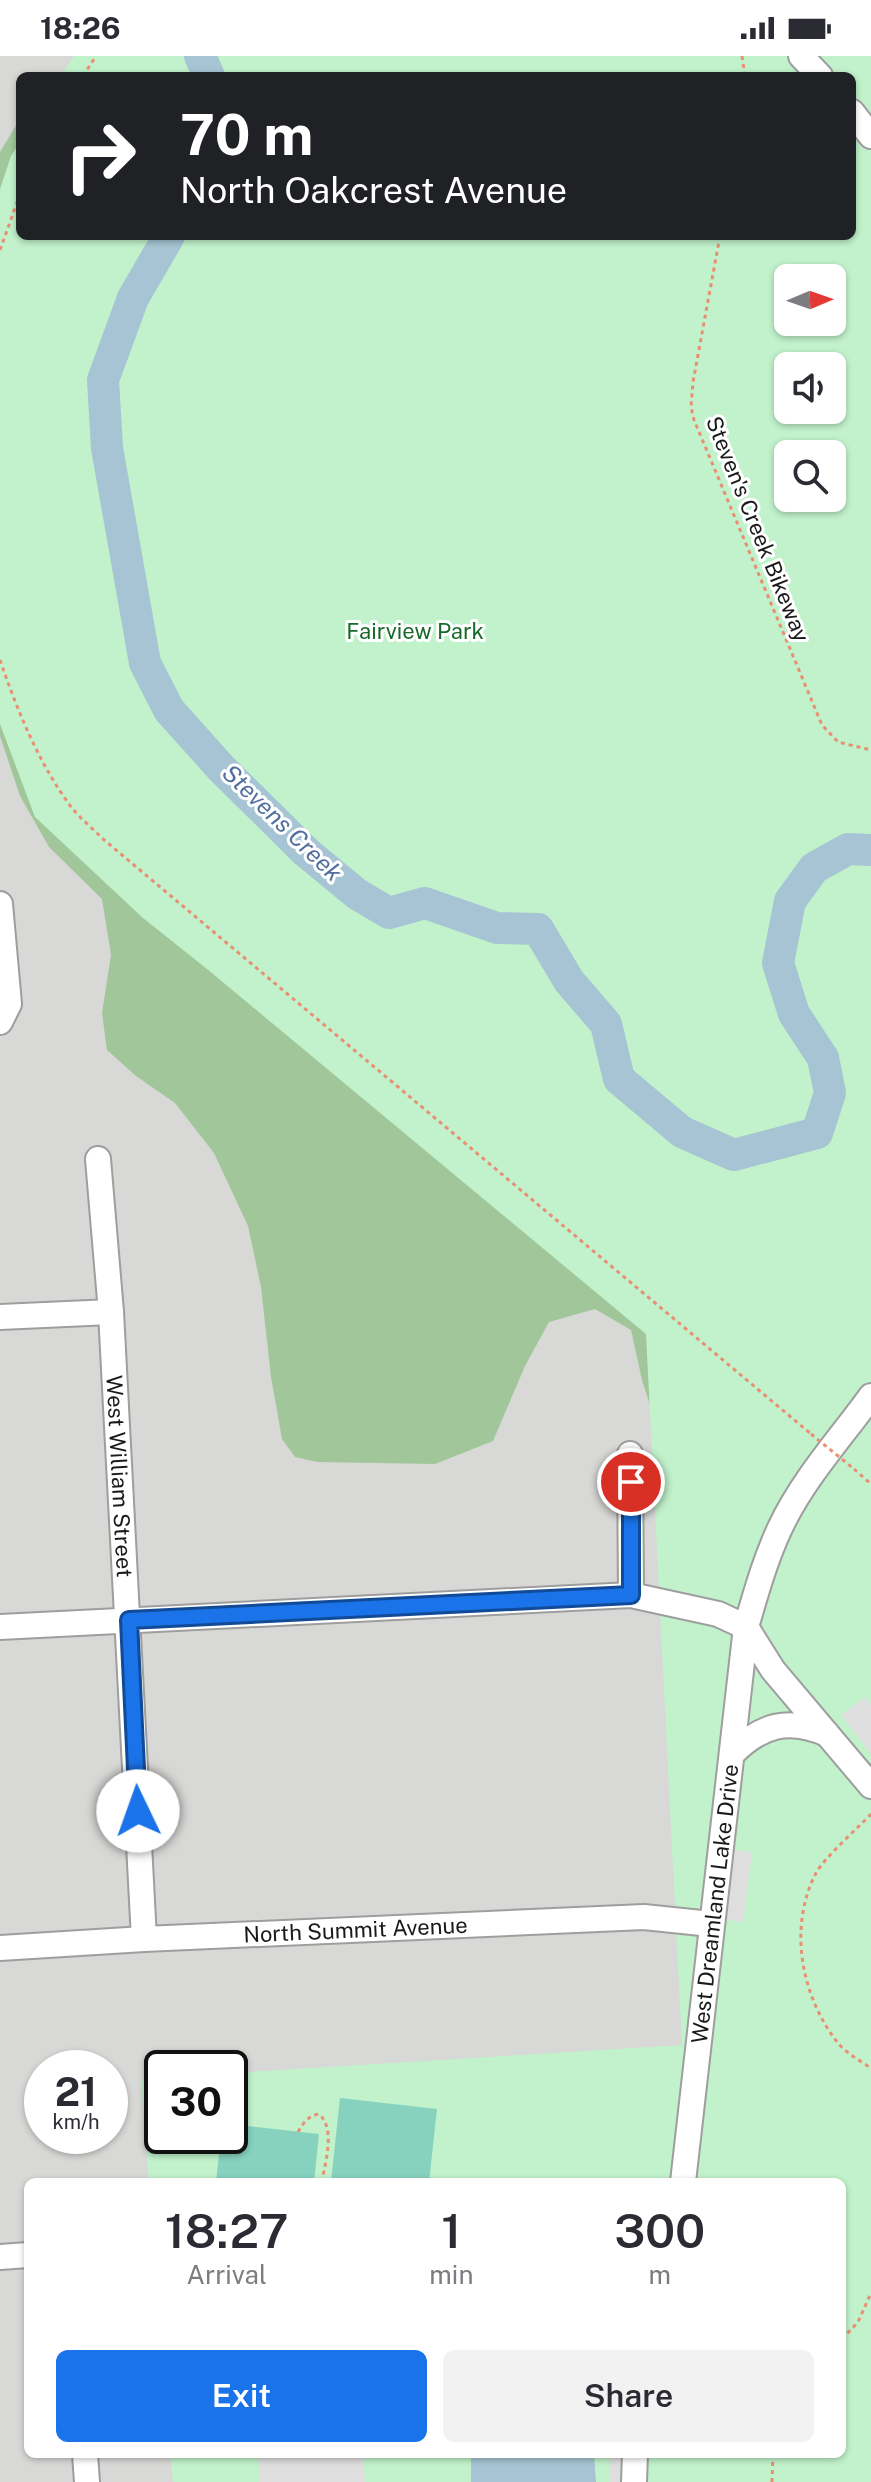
<!DOCTYPE html>
<style>
:root{--surface:#fff;--page:#f2f2f3;--text:#2b2b33;--muted:#7c7c81;--accent:#1a73e8}
body{margin:0;font-family:"Public Sans",sans-serif;background:var(--page);color:var(--text);height:100vh;display:flex;flex-direction:column;font-size:30px;white-space:nowrap}
*{box-sizing:border-box;margin:0}
p{font-size:26px;color:var(--muted)}
.icon{flex:none;width:44px;height:44px;fill:none;stroke:currentColor;stroke-width:2;stroke-linecap:round;stroke-linejoin:round}
.map{position:relative;flex:1;overflow:hidden}
.drawer{position:absolute;left:24px;top:2122px;width:822px;height:280px;display:flex;flex-direction:column;background:var(--surface);border-radius:12px;box-shadow:0 2px 6px #0004}
.drawer>*{flex:none}
.top-card{position:absolute;left:16px;top:16px;width:840px;height:168px;border-radius:12px;box-shadow:0 2px 6px #0004;background:#202124;color:#fff;overflow:hidden}
.needle{width:52px;rotate:88deg}
.fabs{position:absolute;left:774px;top:208px;display:grid;gap:16px}
.fabs a{display:grid;place-items:center;width:72px;height:72px;border-radius:12px;background:var(--surface);box-shadow:0 2px 6px #0004;font-size:40px}
.speed{position:absolute;left:24px;top:1994px;display:flex;gap:16px;font-size:40px;font-weight:700;text-align:center}
.speed>*{display:grid;place-content:center;width:104px;height:104px;border-radius:50%;background:var(--surface);box-shadow:0 2px 6px #0004;line-height:1}
.speed small{font-size:20px;font-weight:400}
.speed .limit{border:4px solid #111;border-radius:12px;background:#fff;color:#111}
.pin{position:absolute;display:grid;place-items:center;width:68px;height:68px;color:#fff;margin:-34px;border:4px solid #fff;border-radius:50%;box-shadow:0 2px 8px #0007}
.me{position:absolute;width:88px;margin:-44px;rotate:357deg;stroke-linejoin:round;filter:drop-shadow(0 0 6px #0008)}
.turn{display:flex;align-items:center;gap:28px;height:168px;padding:0 32px;font-size:36px}
.turn .icon{width:104px;height:104px;stroke-width:2.5}
.turn b{display:block;font-size:56px;line-height:68px}
.eta{display:flex;justify-content:space-evenly;align-items:center;height:136px;text-align:center}
.eta b{font-size:48px;font-weight:600;line-height:56px}
.action{display:flex;gap:16px;margin-top:auto;padding:16px 32px}
.action a{flex:1;height:92px;border-radius:12px;background:var(--accent);color:#fff;font-size:32px;font-weight:600;line-height:92px;text-align:center}
.action a+a{background:var(--page);color:var(--text)}
.status{display:flex;justify-content:space-between;align-items:center;height:56px;padding:0 40px;background:var(--surface);direction:ltr}
.status svg{height:22px;fill:currentColor}
.map>svg:first-child{display:block}
.residential{fill:#d8d8d7;fill-rule:evenodd}
.forest{fill:#a1c69a}
.park{fill:#c1f2cb;fill-rule:evenodd}
.pitch{fill:#87d2bf}
.parking{fill:#dedede}
.water{fill:#a6c4d4}
.lines{fill:none;stroke-linecap:round;stroke-linejoin:round}
.river{stroke:#a6c4d4;stroke-width:32}
.minor-casing{stroke:#9e9e9e;stroke-width:28}
.path{stroke:#e88f74;stroke-width:3;stroke-dasharray:4 4;stroke-linecap:butt}
.minor{stroke:#fff;stroke-width:24}
.path-bridge{stroke:#e88f74;stroke-width:3;stroke-dasharray:4 4;stroke-linecap:butt}
.route-casing{stroke:#114b97;stroke-width:20}
.route{stroke:#1a73e8;stroke-width:14}
.labels{text-anchor:middle;stroke-width:6;stroke-linejoin:round;paint-order:stroke}
.street-label{font-size:22px;fill:#1a1a1a;stroke:#fff}
.park-label{font-size:22px;fill:#176a29;stroke:#fff}
.water-label{font-size:24px;font-style:italic;fill:#536f9e;stroke:#fff}
</style>
<div class="status"><b>18:26</b><svg viewBox="0 0 49 12"><path d="M0 12V9h3v3zM5 12V6h3v6zM10 12V3h3v9zM15 12V0h3v12zM26 1h20v11H26zM47 4h2v5h-2z"/></svg></div>
<div class="map">
<svg width="871" height="2426" viewBox="0 0 871 2426">
<rect width="100%" height="100%" fill="#ebe9e1"/>
<path class="residential" d="M0,0h871v2426h-871zM20,20h832v160h-832zM788,222h44v44h-44zM788,310h44v44h-44zM788,398h44v44h-44zM42,2012h68v68h-68zM162,2012h68v68h-68zM28,2126h814v272h-814z"/>
<path class="forest" d="M20,63v117l521,344 123,869 -22,-69 -11,-50 -36,-21 -46,13 -24,44 -32,75 -58,23 -118,-2 -22,-5 -13,-18 -11,-62 -10,-90 -13,-61 -34,-73 -39,-50 -39,-27 -29,-26 -5,-37 9,-58 -9,-56 -53,-52 -29,-51 -20,-60v-584z"/>
<path class="park" d="M74,0h797v2426h-698l-3,-28h672v-272h-693l-8,-103 21,-2v59h68v-63l452,-28 -36,-711 -439,-365 -64,-51 -108,-101 -35,-93v-535l11,-33 9,-14v94h832v-160h-791zM788,222h44v44h-44zM788,310h44v44h-44zM788,398h44v44h-44z"/>
<g class="pitch">
<path d="M340,2042l97,11 -8,73h-98z"/>
<path d="M230,2068l89,10 -5,48h-98l5,-46h9z"/>
</g>
<g class="parking">
<path d="M865,1641l6,8v49l-30,-39z"/>
<path d="M720,1792l32,4 -9,70 -31,-4z"/>
<path d="M258,2398h105l2,28h-105z"/>
<path d="M609,2398h26l-1,28h-25z"/>
</g>
<path class="water" d="M471,2398h123l2,28h-125z"/>
<g class="lines">
<g class="river">
<path d="M200,0l9,20"/>
<path d="M169,180l-36,62 -30,82 4,68 38,215 24,47 52,58 85,84 51,42 32,19 36,-10 72,25 41,1 31,52 37,43 13,55 63,53 52,23 83,-22 13,-40 -7,-35 -29,-44 -16,-51 12,-62 24,-33 34,-19 23,1"/>
</g>
<defs>
<g id="minor">
<path d="M801,0l19,20"/>
<path d="M852,56l19,24"/>
<path d="M0,848l9,100 -9,18"/>
<path id="s1" d="M98,1103l13,153 33,627"/>
<path d="M0,1261l111,-5"/>
<path d="M630,1398l1,141"/>
<path d="M0,1571l631,-32 87,19 28,13"/>
<path d="M746,1571l27,43 98,116"/>
<path d="M732,1698c29,-29 56,-37 95,-20"/>
<path id="s2" d="M0,1892l144,-9 500,-22 67,7"/>
<path id="s3" d="M683,2126l63,-555c10,-34 19,-67 34,-99 23,-49 60,-89 91,-132"/>
<path d="M0,2201l28,-2"/>
<path d="M85,2398l2,28"/>
<path d="M634,2426l1,-28"/>
</g>
</defs>
<use href="#minor" class="minor-casing"/>
<g class="path">
<path d="M742,0l3,20"/>
<path d="M83,20l13,-20"/>
<path d="M720,180l-27,146 -2,25 3,13 128,305 16,17 33,8"/>
<path d="M0,194l20,-56"/>
<path d="M0,604c17,50 40,106 72,148 9,11 21,21 31,31l708,595"/>
<path d="M854,1413l17,15"/>
<path d="M871,1758c-13,14 -46,43 -55,59 -28,54 -15,122 21,169 8,10 23,19 34,26"/>
<path d="M298,2076c6,-10 10,-16 21,-18 17,15 6,48 3,68"/>
<path d="M842,2283l16,-17 13,-29"/>
<path d="M772,2426l1,-28"/>
</g>
<use href="#minor" class="minor"/>
<path class="path-bridge" d="M811,1378l43,35"/>
</g>
<g class="lines">
<defs>
<path id="route" d="M138,1755l-9,-191 502,-25v-113"/>
</defs>
<use href="#route" class="route-casing"/>
<use href="#route" class="route"/>
</g>
<g class="labels">
<g class="street-label">
<text transform="translate(758 473) rotate(68)" y="8">Steven's Creek Bikeway</text>
<text dy="8" stroke="none"><textPath href="#s1" startOffset="318">West William Street</textPath></text>
<text dy="8" stroke="none"><textPath href="#s3" startOffset="280">West Dreamland Lake Drive</textPath></text>
<text dy="8" stroke="none"><textPath href="#s2" startOffset="356">North Summit Avenue</textPath></text>
</g>
<g class="park-label">
<text x="415" y="583">Fairview Park</text>
</g>
<g class="water-label">
<text transform="translate(282 767) rotate(44)" y="8">Stevens Creek</text>
</g>
</g>
</svg>
<div class="fabs">
<a><svg class="needle" viewBox="-14 -14 28 28"><path d="M0-13l5 13h-10z" fill="#e53935"/><path d="M0 13l5-13h-10z" fill="#7c7c81"/></svg></a>
<a><svg class="icon" aria-label="sound" viewBox="0 0 24 24"><path d="M4 9h4l5-4v14l-5-4H4zM17 9q2 3 0 6"/></svg></a>
<a><svg class="icon" aria-label="search" viewBox="0 0 24 24"><circle cx="10" cy="10" r="6"/><path d="M15 15l6 6"/></svg></a>
</div>
<div class="speed"><div>21<small>km/h</small></div><div class="limit">30</div></div>
<div class="pin" style="left:631px;top:1426px;background:#d93025"><svg class="icon" aria-label="arrive" viewBox="0 0 24 24"><path d="M6 21V4h12l-3 4 3 4H6"/></svg></div>
<svg class="me" style="left:138px;top:1755px" viewBox="-20 -20 40 40"><circle r="19" fill="#fff"/><path d="M0-13L10 11 0 6-10 11z" fill="#1a73e8"/></svg>
<div class="top-card">
<div class="turn"><svg class="icon" aria-label="right" viewBox="0 0 24 24"><path d="M7 20v-9h11M14 6l5 5-5 5"/></svg><div><b>70 m</b>North Oakcrest Avenue</div></div>
</div>
<section class="drawer">
<div class="eta">
<div><b>18:27</b><p>Arrival</p></div>
<div><b>1</b><p>min</p></div>
<div><b>300</b><p>m</p></div>
</div>
<div class="action"><a>Exit</a><a>Share</a></div>
</section>
</div>
